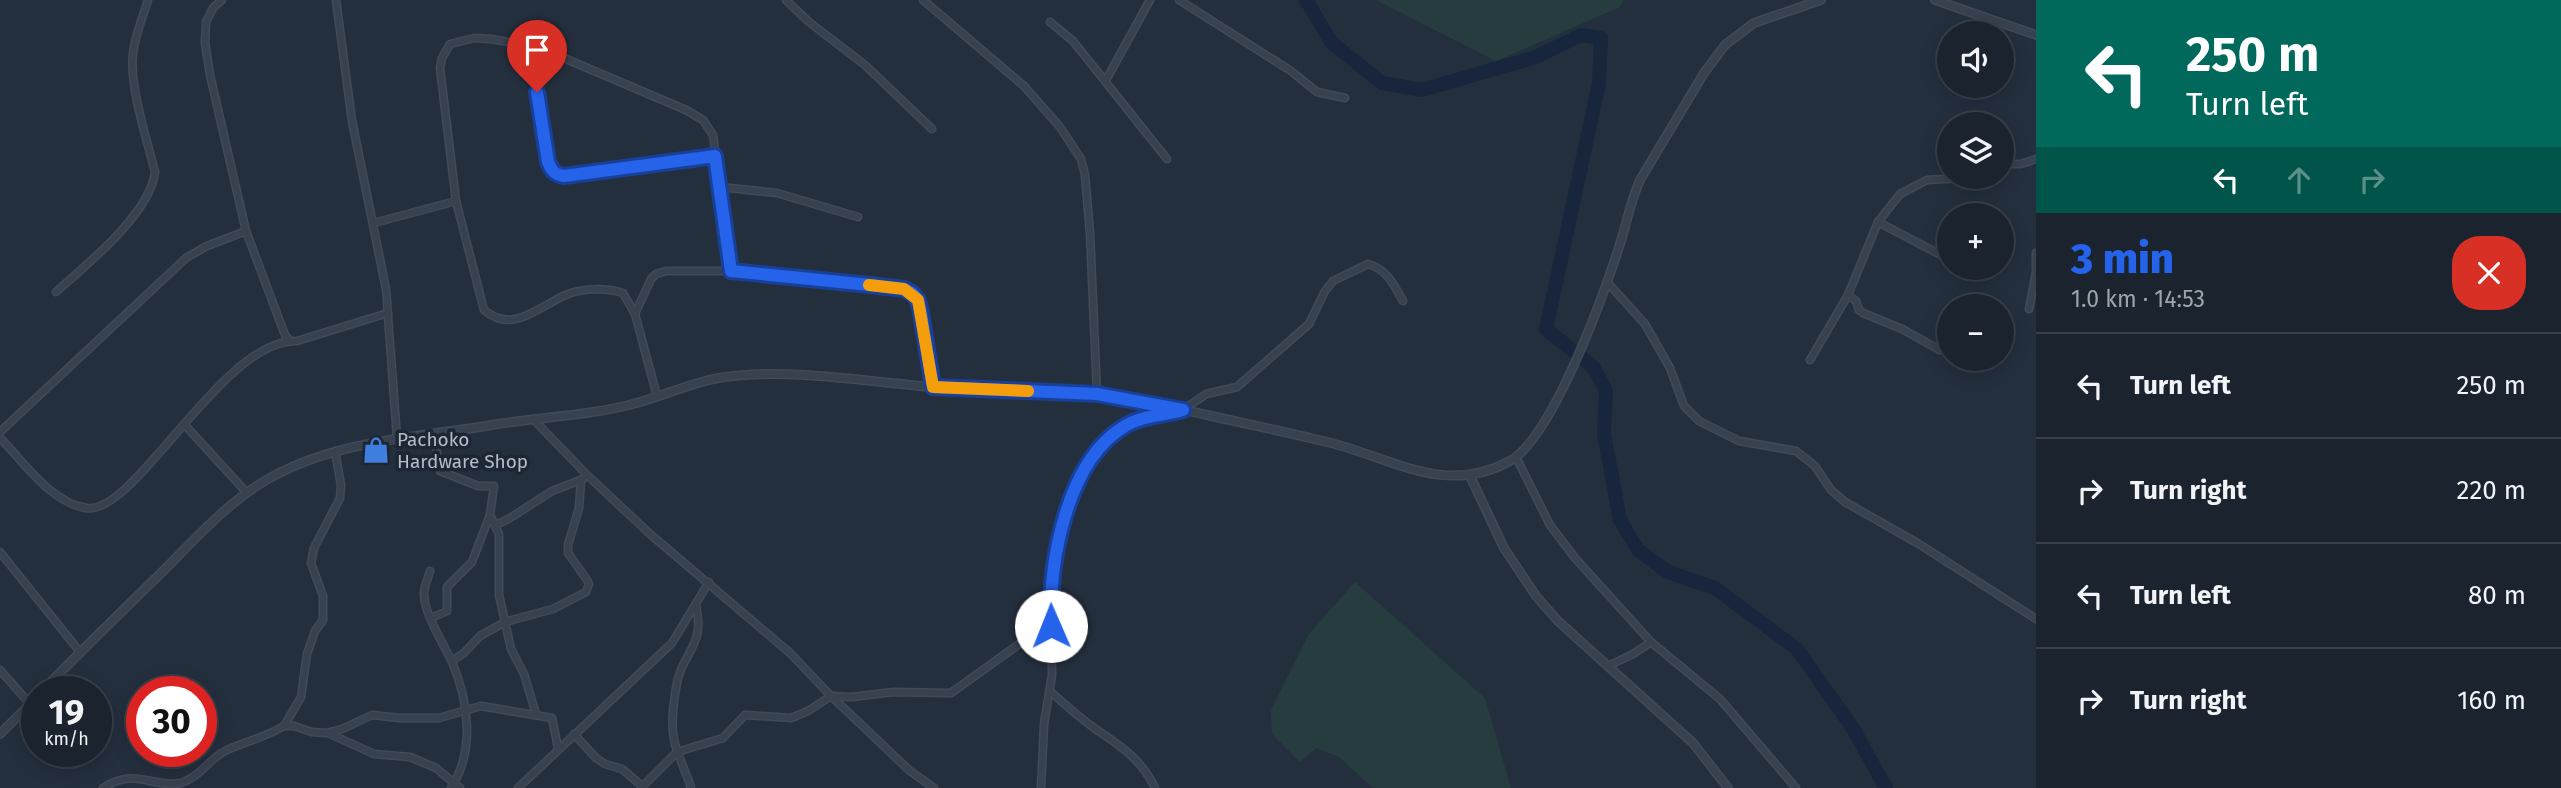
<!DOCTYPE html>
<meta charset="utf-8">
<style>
:root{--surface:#1b232e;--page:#242b36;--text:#f1f3f6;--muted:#a0a4aa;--line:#39404a;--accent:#2563eb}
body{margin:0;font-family:"Fira Sans",sans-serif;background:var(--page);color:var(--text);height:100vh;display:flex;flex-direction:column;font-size:26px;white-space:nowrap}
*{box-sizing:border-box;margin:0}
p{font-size:23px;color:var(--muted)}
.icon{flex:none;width:38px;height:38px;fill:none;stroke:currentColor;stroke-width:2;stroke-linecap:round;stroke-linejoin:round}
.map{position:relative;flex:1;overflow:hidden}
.panel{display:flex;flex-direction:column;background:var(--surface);width:525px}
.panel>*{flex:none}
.banner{background:#00695c;color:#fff;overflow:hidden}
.tools{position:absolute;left:1937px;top:21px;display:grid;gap:14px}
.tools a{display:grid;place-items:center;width:77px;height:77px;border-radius:50%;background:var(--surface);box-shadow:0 4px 18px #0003,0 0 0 2px var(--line);font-size:35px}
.speed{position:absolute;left:21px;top:676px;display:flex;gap:14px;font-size:35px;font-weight:700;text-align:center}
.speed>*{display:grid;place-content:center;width:91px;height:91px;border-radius:50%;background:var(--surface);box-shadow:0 4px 18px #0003,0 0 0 2px var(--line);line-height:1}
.speed small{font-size:18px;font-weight:400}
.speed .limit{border:10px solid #d22;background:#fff;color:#111}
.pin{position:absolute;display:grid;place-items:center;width:60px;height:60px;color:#fff;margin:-72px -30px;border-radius:50% 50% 50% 0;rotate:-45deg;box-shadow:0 0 7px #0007}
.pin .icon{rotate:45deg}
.me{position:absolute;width:77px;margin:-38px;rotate:359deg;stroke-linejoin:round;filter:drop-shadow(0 0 5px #0008)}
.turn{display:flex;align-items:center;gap:24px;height:147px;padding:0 35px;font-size:32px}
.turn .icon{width:91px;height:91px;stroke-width:2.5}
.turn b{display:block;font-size:49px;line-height:60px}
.lanes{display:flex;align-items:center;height:66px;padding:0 35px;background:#0003;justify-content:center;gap:35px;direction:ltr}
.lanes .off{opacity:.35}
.round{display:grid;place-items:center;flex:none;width:74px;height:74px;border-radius:28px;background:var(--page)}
.overview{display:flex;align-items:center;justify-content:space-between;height:119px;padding:0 35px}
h1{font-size:42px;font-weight:800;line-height:52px;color:var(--accent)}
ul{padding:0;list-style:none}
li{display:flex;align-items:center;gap:21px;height:105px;padding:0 35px;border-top:2px solid var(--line)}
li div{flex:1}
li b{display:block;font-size:26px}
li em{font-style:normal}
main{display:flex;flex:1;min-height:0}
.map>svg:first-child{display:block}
.green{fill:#263c3f}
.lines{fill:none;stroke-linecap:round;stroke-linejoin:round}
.river{stroke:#17263c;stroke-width:14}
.minor-casing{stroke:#414a57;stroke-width:9}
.tertiary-casing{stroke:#414a57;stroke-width:10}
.minor{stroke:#38414e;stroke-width:6}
.tertiary{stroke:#38414e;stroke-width:7}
.route-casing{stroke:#184099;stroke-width:18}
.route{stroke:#2563eb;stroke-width:12}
.slow{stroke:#f59e0b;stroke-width:12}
.labels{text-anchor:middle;stroke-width:7;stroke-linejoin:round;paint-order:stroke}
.poi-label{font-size:19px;fill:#b4bcc9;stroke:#1d2633;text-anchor:start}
</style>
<main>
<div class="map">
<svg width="2036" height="788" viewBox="0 0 2036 788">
<rect width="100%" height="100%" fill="#242f3e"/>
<g class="green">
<path d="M1376,0h247l-3,7 -124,54z"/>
<path d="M1355,582l130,116 26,90h-138l-34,-31 -23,-9 -16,14 -28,-28 -1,-24 38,-76z"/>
</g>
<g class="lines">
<path class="river" d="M1306,0l26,43 50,40 40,7 114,-33 45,-22 20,3 -2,45 -53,246 48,39 12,23 -2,43 16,86 18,30 30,22 47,16 82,61 57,81 32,58"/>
<defs>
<g id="minor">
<path d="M222,0l-9,8 -7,14 -1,21 5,32 36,156 39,104 5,6"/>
<path d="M336,0l16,121 34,168 11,149"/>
<path d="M786,0l23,22 56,43 67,64"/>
<path d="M923,0l101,86 36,41 21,32 4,16 5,58 7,161"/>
<path d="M1179,0l112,71 26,21 28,6"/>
<path d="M1050,22l23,19 94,118"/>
<path d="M530,45l18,117c4,9 7,12 16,14l151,-20"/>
<path d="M1106,80l44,-80"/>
<path d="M2002,164h19l15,-5"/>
<path d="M720,187l57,6 81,24"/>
<path d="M1878,222l61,32"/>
<path d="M374,223l82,-22"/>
<path d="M2036,253v16"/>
<path d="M1607,282l38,42 25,44 14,38 15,15 40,20 57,10 19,15 16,24 14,12 74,42 117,75"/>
<path d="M56,292c29,-26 95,-79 99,-120 -8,-32 -26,-87 -22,-119 2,-18 10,-36 15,-53"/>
<path d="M1848,295l8,6 3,9 4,3 39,16 38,21"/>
<path d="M2029,309l7,-37"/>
<path d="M635,314l16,-35 5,-5 10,-3h65l173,18 8,5 7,12 14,81"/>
<path d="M1810,360l38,-65 30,-73 22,-28 27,-14 52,-3"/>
<path d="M657,396l-22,-82 -12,-21c-16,-5 -39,-5 -55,1 -28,11 -54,41 -84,16l-28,-109 -16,-133 2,-10 8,-14 24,-6 17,1 47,8 148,63 17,10 10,15 18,136"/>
<path d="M533,419l54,56 63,59 140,119 41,43 79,75 24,17"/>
<path d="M184,424l63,69"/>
<path d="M0,432l186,-174 21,-12 39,-15"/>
<path d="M434,435l6,36 38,15h16l-4,29 9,19v61l12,54 13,25 12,40"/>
<path d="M0,438c24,24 50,64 86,70 50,8 135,-169 211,-167l91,-28"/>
<path d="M1516,457l34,68 25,33 76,84 69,57 76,89"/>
<path d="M496,525l14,-7 42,-27 31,-12"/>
<path d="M0,552l80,100"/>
<path d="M430,571c-2,7 -5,14 -6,21 -1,21 20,52 28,70 17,40 23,89 -1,126"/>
<path d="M431,618l16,-7v-24l25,-25 18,-47"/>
<path d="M452,661l12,-8 16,-17 25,-14 48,-13 33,-17 3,-8 -2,-4 -19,-27v-8l11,-37 2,-28"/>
<path d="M1608,666l25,-12 18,-12"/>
<path d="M0,670l30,34"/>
<path d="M1050,691c15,14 30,27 47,39 25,17 45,30 58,58"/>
<path d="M284,726l17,-29 6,-43 8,-23 8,-11v-24l-12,-33 3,-15 26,-50 1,-13 -6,-34"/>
<path d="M328,733l46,21 36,3 26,11 24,20"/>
<path d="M574,734l22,24 9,6 17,5 20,17"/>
<path d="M103,788c34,-21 47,0 78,-5 19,-6 27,-23 44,-32 19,-9 41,-14 59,-25h10l18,6 14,1 16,-4 30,-14 28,3h39l42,-12 71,12 6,30"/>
<path d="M518,788l154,-145 37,-61"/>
<path d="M641,788l36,-36 46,-14 22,-23 46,3 17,-7 23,-15 21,1 41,-5 58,1 71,-51 29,-33"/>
<path d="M691,788c-4,-14 -11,-27 -15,-41 -6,-18 -3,-40 0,-59 5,-35 30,-42 20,-82"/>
<path d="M1041,788l3,-64 8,-49 -1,-93 9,-47 25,-67 23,-28 17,-14 58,-16 23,-16 31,-7 72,-63 16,-33 8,-10 35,-17c19,5 26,21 35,37"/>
</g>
<g id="tertiary">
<path d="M1935,0l101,35"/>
<path d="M1470,476l34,72 32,48 22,25 135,122 35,45"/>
<path d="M42,691c38,-39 76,-76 115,-114 33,-32 66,-71 106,-95 69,-42 152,-44 229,-57 46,-8 96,-9 141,-21 34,-9 66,-25 100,-28 63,-7 136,6 200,11 54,4 108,2 161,7 38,4 76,13 113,21 40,9 80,17 120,27 64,15 117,55 183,19 44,-25 98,-176 113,-227 5,-18 9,-36 17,-54l64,-107 21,-28 29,-22 67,-23"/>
<path d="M0,734l37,-37"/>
</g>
</defs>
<use href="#minor" class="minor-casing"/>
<use href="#tertiary" class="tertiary-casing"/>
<use href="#minor" class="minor"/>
<use href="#tertiary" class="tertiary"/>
</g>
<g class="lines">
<defs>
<path id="route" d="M537,92l11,70c4,9 7,13 16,14l151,-20 16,115 139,14 34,4 8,4 6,7 3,13 12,74 164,7 86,16c-18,5 -42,6 -58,16 -59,35 -76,137 -74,200"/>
</defs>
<use href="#route" class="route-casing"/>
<use href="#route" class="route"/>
<path class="slow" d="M869,285l35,4 14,11 15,87 95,4"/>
</g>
<defs>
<symbol id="shop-bare" viewBox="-9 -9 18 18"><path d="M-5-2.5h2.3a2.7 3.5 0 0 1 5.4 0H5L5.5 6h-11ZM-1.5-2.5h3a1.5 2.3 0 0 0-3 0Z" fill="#3f7fe0" stroke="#1d2633" stroke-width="2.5" paint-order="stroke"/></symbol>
</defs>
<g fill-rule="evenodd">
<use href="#shop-bare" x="357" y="431" width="38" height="38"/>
</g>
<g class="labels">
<g class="poi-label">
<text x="397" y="446">Pachoko<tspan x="397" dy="22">Hardware Shop</tspan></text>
</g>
</g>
</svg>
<div class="tools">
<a><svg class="icon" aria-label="sound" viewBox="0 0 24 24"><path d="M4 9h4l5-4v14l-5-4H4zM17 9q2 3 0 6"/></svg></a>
<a><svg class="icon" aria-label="layers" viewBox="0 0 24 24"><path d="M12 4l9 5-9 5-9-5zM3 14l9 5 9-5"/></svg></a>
<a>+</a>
<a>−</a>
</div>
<div class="speed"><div>19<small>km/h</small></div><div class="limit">30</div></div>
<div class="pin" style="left:537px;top:92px;background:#d93025"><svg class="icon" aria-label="arrive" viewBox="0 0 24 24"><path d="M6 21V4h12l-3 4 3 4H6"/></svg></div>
<svg class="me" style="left:1051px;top:626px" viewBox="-20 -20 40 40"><circle r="19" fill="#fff"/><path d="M0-13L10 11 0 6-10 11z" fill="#2563eb"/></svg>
</div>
<section class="panel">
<div class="banner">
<div class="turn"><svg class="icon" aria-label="left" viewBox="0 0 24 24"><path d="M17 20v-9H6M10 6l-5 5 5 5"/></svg><div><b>250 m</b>Turn left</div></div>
<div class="lanes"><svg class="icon" aria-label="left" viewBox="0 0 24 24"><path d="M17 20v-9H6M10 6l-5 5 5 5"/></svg><svg class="icon off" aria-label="ahead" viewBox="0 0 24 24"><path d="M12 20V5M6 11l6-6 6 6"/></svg><svg class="icon off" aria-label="right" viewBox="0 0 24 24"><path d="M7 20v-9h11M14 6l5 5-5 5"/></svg></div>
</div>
<div class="overview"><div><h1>3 min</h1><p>1.0 km · 14:53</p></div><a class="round" style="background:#d93025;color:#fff"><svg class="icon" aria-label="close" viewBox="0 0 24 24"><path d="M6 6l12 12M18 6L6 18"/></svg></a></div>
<ul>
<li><svg class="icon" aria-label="left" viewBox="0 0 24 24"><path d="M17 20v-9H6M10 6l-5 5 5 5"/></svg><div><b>Turn left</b></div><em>250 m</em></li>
<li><svg class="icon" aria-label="right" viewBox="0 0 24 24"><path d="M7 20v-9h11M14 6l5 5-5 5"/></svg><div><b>Turn right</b></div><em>220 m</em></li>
<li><svg class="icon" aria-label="left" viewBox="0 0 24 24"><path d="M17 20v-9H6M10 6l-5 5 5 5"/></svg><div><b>Turn left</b></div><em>80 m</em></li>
<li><svg class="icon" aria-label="right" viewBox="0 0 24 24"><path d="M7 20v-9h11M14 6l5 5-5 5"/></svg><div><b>Turn right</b></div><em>160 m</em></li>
</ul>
</section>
</main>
